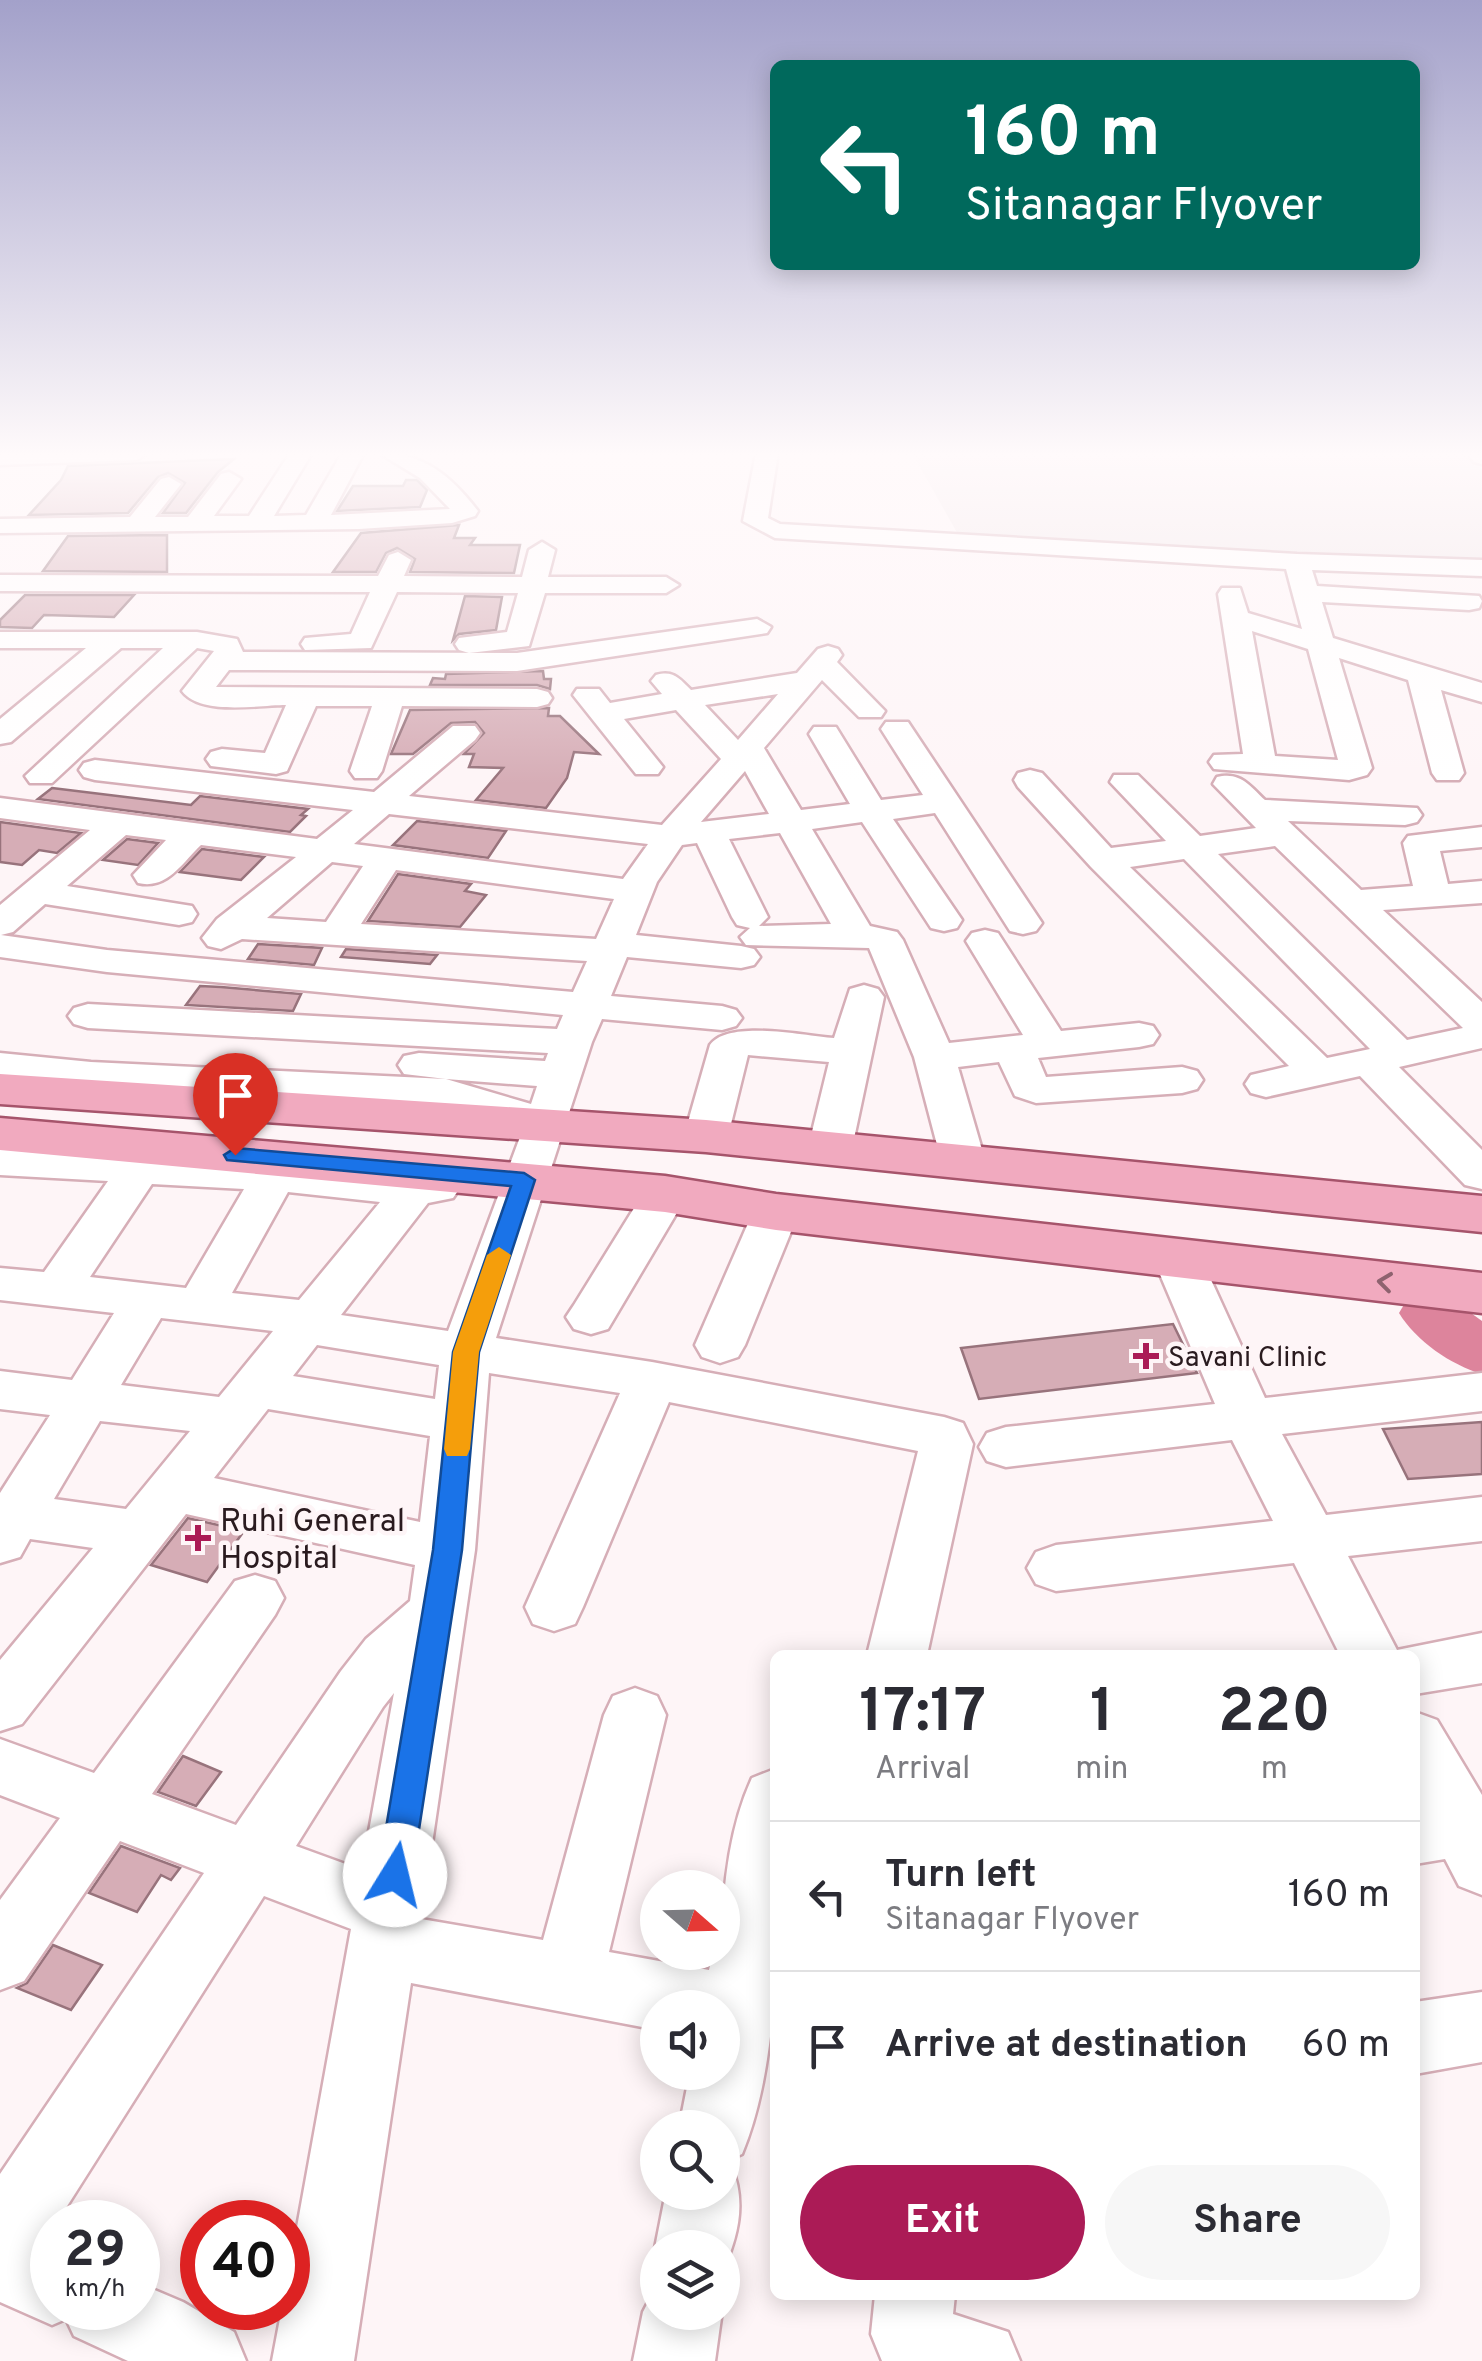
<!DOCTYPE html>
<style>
:root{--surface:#fff;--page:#f7f7f7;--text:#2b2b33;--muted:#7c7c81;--line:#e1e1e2;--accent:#ab1b56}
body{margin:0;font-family:Overpass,sans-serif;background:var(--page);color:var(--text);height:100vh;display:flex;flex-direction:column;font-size:38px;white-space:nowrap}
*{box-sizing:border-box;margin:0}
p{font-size:32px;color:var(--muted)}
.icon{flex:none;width:55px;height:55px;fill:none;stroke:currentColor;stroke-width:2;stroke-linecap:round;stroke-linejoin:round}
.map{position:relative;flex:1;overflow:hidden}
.side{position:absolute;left:770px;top:1650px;width:650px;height:650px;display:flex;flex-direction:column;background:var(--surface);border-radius:15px;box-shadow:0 5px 25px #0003}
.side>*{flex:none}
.guide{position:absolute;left:770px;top:60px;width:650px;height:210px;border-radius:15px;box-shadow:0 5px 25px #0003;background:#00695c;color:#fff;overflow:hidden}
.needle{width:65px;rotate:110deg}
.tools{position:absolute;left:640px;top:1870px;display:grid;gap:20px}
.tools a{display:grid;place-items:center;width:100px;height:100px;border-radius:50%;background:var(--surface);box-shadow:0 5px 25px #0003;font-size:50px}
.speed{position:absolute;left:30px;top:2200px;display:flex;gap:20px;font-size:50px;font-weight:700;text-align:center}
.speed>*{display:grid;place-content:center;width:130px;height:130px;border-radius:50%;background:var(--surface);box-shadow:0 5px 25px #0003;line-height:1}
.speed small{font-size:25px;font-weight:400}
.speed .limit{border:15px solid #d22;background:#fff;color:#111}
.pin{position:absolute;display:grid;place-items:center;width:85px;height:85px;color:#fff;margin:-102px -42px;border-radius:50% 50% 50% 0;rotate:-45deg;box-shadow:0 0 10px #0007}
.pin .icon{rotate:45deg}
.me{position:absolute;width:110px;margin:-55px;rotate:9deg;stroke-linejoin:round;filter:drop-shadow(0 0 8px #0008)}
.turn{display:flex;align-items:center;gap:35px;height:210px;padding:0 30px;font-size:45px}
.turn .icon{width:130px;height:130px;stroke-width:2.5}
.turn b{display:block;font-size:70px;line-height:85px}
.eta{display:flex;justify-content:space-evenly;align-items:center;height:170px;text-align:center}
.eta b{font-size:60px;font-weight:700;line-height:70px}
.action{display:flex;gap:20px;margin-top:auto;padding:20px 30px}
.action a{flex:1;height:115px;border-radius:60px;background:var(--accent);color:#fff;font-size:40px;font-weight:700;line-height:115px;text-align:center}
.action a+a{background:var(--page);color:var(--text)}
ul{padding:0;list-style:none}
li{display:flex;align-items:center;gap:30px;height:150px;padding:0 30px;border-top:2px solid var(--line)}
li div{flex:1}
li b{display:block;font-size:38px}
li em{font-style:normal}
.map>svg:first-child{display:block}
.built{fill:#f0e6e8}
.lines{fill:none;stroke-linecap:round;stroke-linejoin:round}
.river{fill:#dd849c;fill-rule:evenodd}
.building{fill:#d6adb6;stroke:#98737c;stroke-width:2.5}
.minor-casing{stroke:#d6aeb7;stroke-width:5}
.major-casing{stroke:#a6546b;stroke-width:5}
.minor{fill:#fff;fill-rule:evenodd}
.major{fill:#f1aabf;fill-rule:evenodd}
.oneway{stroke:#8e626f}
.route{fill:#1a73e8;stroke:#114b97;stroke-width:2.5}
.slow{fill:#f59e0b}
.poi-dot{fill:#ab1b56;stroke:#fef5f7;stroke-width:4}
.labels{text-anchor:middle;stroke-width:9;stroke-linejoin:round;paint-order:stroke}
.poi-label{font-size:28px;fill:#2a1b1f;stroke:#fef5f7;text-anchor:start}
.near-poi-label{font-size:32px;fill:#2a1b1f;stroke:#fef5f7;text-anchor:start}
</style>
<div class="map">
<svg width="1482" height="2361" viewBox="0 0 1482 2361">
<rect width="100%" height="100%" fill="#fef5f7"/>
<path class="built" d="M912,453h558l12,16v95l-523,-28z"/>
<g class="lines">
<path class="river" d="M1429,1292l21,6 32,23v53c-31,-9 -66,-33 -83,-61l9,-15z"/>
</g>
<g class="building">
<path d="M234,459l-16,13 -32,41h-23l22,-30 -17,-10 -10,4 -30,36 -99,2 32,-35 7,-14z"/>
<path d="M406,480h11l10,10 -7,17 -83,4 16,-25h50z"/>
<path d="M459,525l-5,13h21l-5,7h50l-6,28 -104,-1 5,-13 -18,-11 -11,5 -10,19h-43l28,-39z"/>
<path d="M167,535v37l-124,-1 25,-35z"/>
<path d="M25,595h109l-20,22 -70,-2 -12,13 -32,-1v-7z"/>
<path d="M465,596l37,1 -6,33 -37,4 -6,6z"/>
<path d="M543,671l1,8h7l-1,10 -13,-4h-107l3,-7 12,1 1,-5z"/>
<path d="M549,708l-1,8h12l39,38 -25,-2 -7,26 -21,30 -70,-8 27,-32 -34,-1 5,-13h-10l20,-21 -9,-11 -24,1 -38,31h-22l19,-44z"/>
<path d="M52,788l139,17 9,-9 108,13 -7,6 5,1 -16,16 -252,-33z"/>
<path d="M417,821l89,10 -18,27 -95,-13z"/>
<path d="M0,822l81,11 -24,20 -18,-3 -17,15 -22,-3z"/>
<path d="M127,839l31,4 -20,22 -35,-5z"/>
<path d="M202,849l62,8 -23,23 -61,-8z"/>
<path d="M398,874l73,10 -6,7 21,4 -26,32 -92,-6z"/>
<path d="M258,944l64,4 -8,17 -66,-6z"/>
<path d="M346,949l91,6 -7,9 -89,-7z"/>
<path d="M200,986l21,1 80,7 -8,17 -107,-6z"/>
<path d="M1173,1324l24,49 -218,26 -18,-51z"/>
<path d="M1482,1422v52l-74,5 -25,-50z"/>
<path d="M188,1518l56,13 -37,51 -56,-17z"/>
<path d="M183,1756l38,16 -25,34 -38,-14z"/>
<path d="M121,1846l59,22 -9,12 -10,-5 -24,37 -48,-19z"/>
<path d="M53,1945l49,20 -31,45 -54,-22 10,-5z"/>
</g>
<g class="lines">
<defs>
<g id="minor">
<path d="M0,453h148l-11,7 -137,5z"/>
<path d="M290,453h22l-38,63 32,-1 36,-62h22l-33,62 119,-6 -30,-31 -41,-25c45,0 72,23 99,58l-3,5 -23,7 -93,6 -359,4v-14l130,-2 31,-38 8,-2 12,7 -26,33h33l33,-43 8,-2 12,7 -27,37h35z"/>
<path d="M756,453h22l-10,65 12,6 517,30 185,6v16l-170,-6 5,16 162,10 3,5 -3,7 -10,2 -147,-8 11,36 149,45v19l-41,-12 23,83 -5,7h-22l-5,-7 -24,-93 -69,-22 33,110 -5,7 -18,5 -135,-11 -5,-7 5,-7 29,-1 -25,-160 4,-6h18l8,25 54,16 -16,-60 -511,-31 -32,-17zM1252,631l56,18 30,111 -63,-4z"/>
<path d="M1468,453h14v11l-8,-2z"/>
<path d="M542,542l13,8 -7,27h118l13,8 -13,8h-121l-16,53 -60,7 -10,-3 -4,-6 4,-6 48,-6 11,-39 -121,-1 -26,56 -66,2 -4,-6 4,-6 46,-4 19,-42 -370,-1v-16l378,1 11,-21 9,-3 13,8 -7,16 118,1 7,-27z"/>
<path d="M757,619l14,8 -4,6 -250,38 -288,-1 -13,17 321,2 11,3 4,6 -4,6 -11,3 -135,-1 -20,65 -5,7h-22l-5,-7 22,-65h-56l-29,65 -11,3 -65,-8 -5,-7 5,-7 11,-3 43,4 21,-48c-28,0 -85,11 -104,-14l32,-40 -17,-3 -145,135h-22l-5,-7 138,-128h-42l-110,94 -11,2v-25l86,-71h-86v-16h197l40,7 6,13 274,1z"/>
<path d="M828,646l10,3 4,6 -5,7 48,49 -4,6h-22l-37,-37 -58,68 37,62 49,-6 -41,-70 5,-7h22l45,73 42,-5 -42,-66 5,-7h22l134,201 -6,8 -13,3 -13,-3 -75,-118 -42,6 69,101 -5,8 -13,3 -13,-3 -69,-106 -50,7 58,97 27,6 6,8 46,103 74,-8 -57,-94 6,-8 13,-3 13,3 63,98 78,-8 14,3 6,9 -6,9 -14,3 -101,11 8,19 136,-10 15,4 6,9 -6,9 -15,4 -146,10 -21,-7 -16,-34 -41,5 27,93 -6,10 -16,4 -16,-4 -6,-10 -27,-103 -45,-109 -123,-3 -6,-8 10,-9 -13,-3 -5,-8 -35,-74 -15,2 -25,37 -21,53 105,11 13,3 6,8 -6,8 -13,3 -114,-11 -16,39 111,10 14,4 6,8 -6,8 -14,4 -120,-11 -10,23 -96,296 156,24 292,55 19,6 10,21 -46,211h-60l51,-204 -249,-49 -86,205 -8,17 -21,7 -21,-7 -8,-17 95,-214 -131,-20 -14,177 -54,369 122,21 61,-225 9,-19 22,-8 22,8 9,19 -57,237 100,18 4,-18h9c0,-57 6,-122 30,-174l23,-9c0,117 12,277 -33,385l-18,8 7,3c16,38 7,71 -9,108v-25h-64v6l-3,-6 11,-56h56v-64h-43l11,-56h32v-64h-64v22l-247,-47 -57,378h-82l10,-53h6v-31l63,-348 -87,-33 -207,326h-5l-7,19 7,3v64h86v-25l45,19 51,30 12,29h-118l-54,-25 -8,-17 -14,6 -52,-23v-128l204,-301 -84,-32 -96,140 -24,9v-90l60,-82 -60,-23v-56l94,34 141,-192 20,-6 20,6 9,17 -9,17 -123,179 84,31 105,-154 25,-32 44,-38 5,-36 -229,-51 -164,210 -22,7v-71l93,-112 -63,-9 -10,18 -20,6v-70l50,-78 -50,-6v-38l72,9 42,-67 -114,-13v-32l44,4 64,-91 -108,-6v-28l274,16 140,14 23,-3 16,4 7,10 -7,10 -25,5 -87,112 107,16 75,-202 -81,-24 -351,-17 -91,-11v-24l91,9 355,17 -42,-5 -6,-9 6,-9 15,-3 126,8 3,-8 -460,-25 -14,-4 -6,-8 6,-8 14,-4 469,25 6,-14 -456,-43 -107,-15v-52l90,-75 -90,-12v-20l317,41 36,-29 -258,-30 -11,-3 -5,-7 5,-7 11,-3 279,32 79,-66h22l5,7 -5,7 -66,56 253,29 59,-66 -45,-49 -52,9 39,48 -5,7h-22l-63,-79 4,-6h22l11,14 52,-9 -11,-13 5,-6c17,-5 23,3 35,15l106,-17 21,-24zM778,694l-40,46 -33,-35zM745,771l24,43 -68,8zM389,814l259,30 -25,35 -269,-35zM780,833l51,91 -72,2 9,-9 -39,-78zM126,835l40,5 -33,35 5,8c29,7 44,-20 63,-38l95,12 -79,62 -15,19 6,8 13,3 21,-10 345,22 -14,31 -466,-42 -106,-15 12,-3 32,-28 134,21 13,-3 5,-8 -5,-8 -125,-20zM332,862l31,4 -37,56 -59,-4zM396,870l218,29 -18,40 -235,-15zM446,1079l91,7 -6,18zM152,1184l92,5 -58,99 -96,-11zM288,1192l92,10 -81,98 -67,-7zM161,1318l112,13 -54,66 -98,-12zM317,1345l122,20 -4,34 -142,-23zM268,1409l162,27 -10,86 -206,-44zM100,1421l90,10 -64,78 -72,-10zM394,1693l-32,177 -66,-24 87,-139z"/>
<path d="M1030,770l12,3 69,75 55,-7 -56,-59 4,-7h24l62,61 56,-8 -43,-44 4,-7c23,-6 33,9 48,23l152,8 5,7 -5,7 -12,3 -117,-4 73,69 52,-4 -10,-43 5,-7 74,-9v20l-42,4 8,33 34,-3v22l-99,7 99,92v46l-83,19 83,83v39l-17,-4 -105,-109 -94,21 -15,-4 -6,-9 6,-9 38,-9 -198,-199 -73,-80 -4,-7 4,-7zM1275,846l188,182 -56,12 -189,-186zM1184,859l186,190 -43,9 -197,-191z"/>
<path d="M864,985l14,4 6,8 -32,151 -6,10 -16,4 -16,-4 -6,-10 21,-86 -81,-7 -20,81 -7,9 -15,4 -15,-4 -7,-9 26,-91c18,-26 94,-9 124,-7l16,-49z"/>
<path d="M665,1180l16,4 7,10 -80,135 -17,5 -17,-5 -8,-12 8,-12 75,-121z"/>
<path d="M776,1197l16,5 7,10 -54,133 -7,12 -18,6 -18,-6 -7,-12 58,-133 7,-10z"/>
<path d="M1177,1242l17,5 7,11 64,140 217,-25v38l-200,23 44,81 156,-18v44l-134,15 49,94 85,-17v50l-67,11v-39h-75l-46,-92 -238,28 -20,-7 -9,-16 9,-16 20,-7 217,-24 -41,-81 -226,27 -19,-6 -8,-14 8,-14 19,-6 209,-23 -62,-146 7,-11z"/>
<path d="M1415,1712l22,8 45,75v100l-23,-9 -14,-27 -30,5z"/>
<path d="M1482,1992v70l-67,12v-72z"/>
<path d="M658,2283v29l64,-1 -7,50h-82l10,-49z"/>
<path d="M875,2295h80l-2,19 55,18 12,29h-138l-11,-27z"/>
</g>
<g id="major">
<path d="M0,1074l706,46 776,76v36l-776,-80 -706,-48z"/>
<path d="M0,1118l665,58 111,18 706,79v40l-706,-83 -111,-18 -665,-62z"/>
</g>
</defs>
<use href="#minor" class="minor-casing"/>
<use href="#major" class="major-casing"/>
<use href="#minor" class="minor"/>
<use href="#major" class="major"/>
</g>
<defs><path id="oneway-chevron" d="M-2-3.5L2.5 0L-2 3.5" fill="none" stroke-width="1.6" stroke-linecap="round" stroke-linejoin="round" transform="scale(2.5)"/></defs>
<use class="oneway" href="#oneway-chevron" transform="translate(1385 1282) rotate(-173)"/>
<linearGradient id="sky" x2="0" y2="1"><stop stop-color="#a3a1ca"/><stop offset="0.58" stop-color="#fffafb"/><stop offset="1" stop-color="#fffafb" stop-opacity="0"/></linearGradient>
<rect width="1482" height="784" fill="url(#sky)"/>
<path class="route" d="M235,1148l289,25 11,7 -56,172 -17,198 -50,325 -5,11 -12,5 -12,-5 -5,-11 55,-325 20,-198 58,-166 -284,-26 -3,-5z"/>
<path class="slow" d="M499,1247l12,8 -32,97 -9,97 -3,7h-20l-3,-7 9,-97 34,-97z"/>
<g class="poi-dot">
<path d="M1141 1341h10v10h10v10h-10v10h-10v-10h-10v-10h10z"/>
<path d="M193 1523h10v10h10v10h-10v10h-10v-10h-10v-10h10z"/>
</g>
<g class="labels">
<g class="poi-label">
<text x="1168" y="1366">Savani Clinic</text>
</g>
<g class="near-poi-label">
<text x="220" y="1531">Ruhi General<tspan x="220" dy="37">Hospital</tspan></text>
</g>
</g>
</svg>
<div class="tools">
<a><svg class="needle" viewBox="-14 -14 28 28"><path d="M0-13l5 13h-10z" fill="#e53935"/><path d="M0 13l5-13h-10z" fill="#7c7c81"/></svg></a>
<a><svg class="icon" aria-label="sound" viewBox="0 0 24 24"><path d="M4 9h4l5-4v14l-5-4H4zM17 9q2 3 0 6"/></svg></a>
<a><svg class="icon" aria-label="search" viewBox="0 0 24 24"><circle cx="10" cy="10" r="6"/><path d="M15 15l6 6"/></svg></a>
<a><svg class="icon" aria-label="layers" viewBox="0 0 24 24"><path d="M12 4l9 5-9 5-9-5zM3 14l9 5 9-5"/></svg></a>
</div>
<div class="speed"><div>29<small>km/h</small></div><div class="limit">40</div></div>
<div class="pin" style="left:235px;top:1155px;background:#d93025"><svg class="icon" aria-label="arrive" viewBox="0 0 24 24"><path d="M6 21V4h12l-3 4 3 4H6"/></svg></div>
<svg class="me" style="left:395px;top:1875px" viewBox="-20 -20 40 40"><circle r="19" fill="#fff"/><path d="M0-13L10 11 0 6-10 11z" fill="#1a73e8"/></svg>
<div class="guide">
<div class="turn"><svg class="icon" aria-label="left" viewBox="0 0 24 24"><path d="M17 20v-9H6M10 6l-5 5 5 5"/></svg><div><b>160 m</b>Sitanagar Flyover</div></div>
</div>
<section class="side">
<div class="eta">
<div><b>17:17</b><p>Arrival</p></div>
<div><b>1</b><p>min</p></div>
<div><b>220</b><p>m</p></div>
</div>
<ul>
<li><svg class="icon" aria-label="left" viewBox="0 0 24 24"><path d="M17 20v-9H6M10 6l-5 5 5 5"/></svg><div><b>Turn left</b><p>Sitanagar Flyover</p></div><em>160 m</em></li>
<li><svg class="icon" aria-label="arrive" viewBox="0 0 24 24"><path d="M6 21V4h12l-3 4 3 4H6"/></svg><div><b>Arrive at destination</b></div><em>60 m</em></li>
</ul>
<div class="action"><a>Exit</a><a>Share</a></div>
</section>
</div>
